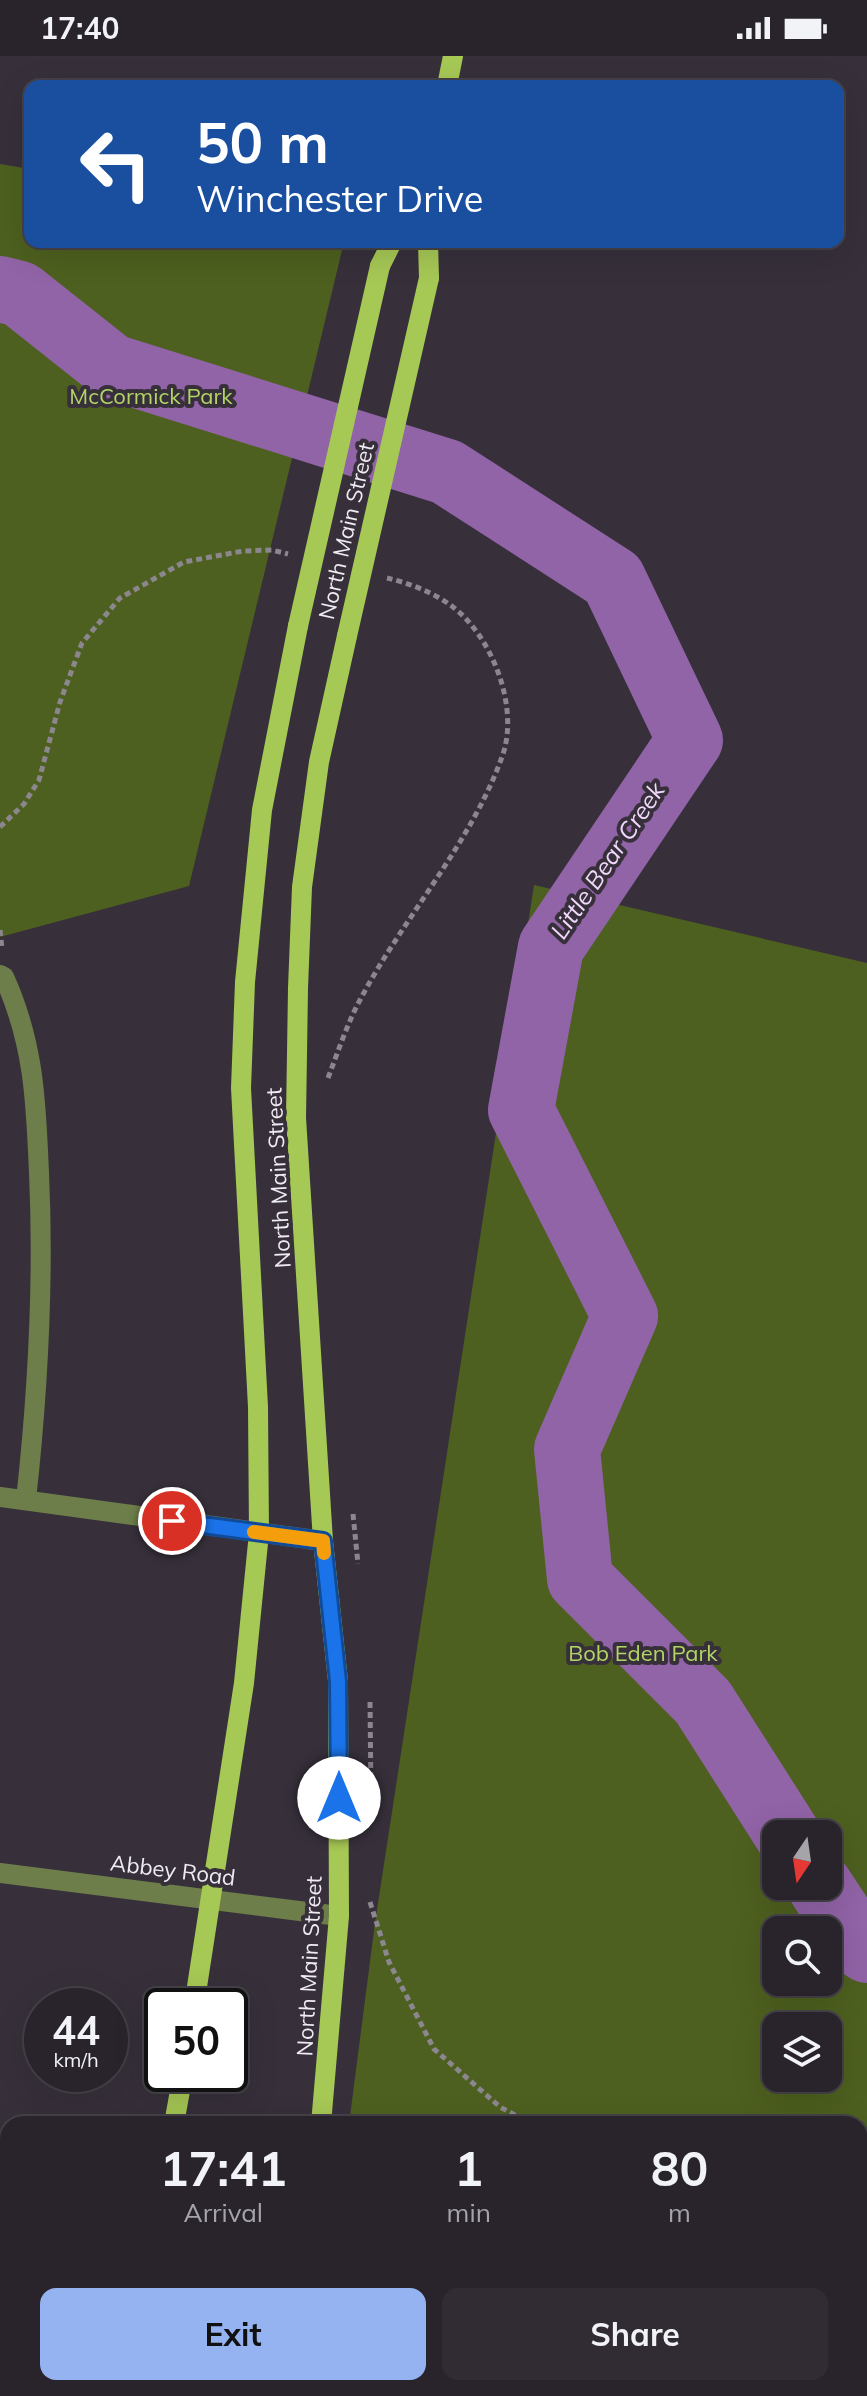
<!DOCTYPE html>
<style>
:root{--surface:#29242c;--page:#312c34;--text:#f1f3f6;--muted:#a5a4a9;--line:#454148;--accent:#95b2f1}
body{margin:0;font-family:Mulish,sans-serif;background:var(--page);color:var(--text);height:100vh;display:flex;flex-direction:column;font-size:30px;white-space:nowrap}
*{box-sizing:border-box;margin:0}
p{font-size:26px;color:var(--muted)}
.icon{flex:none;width:44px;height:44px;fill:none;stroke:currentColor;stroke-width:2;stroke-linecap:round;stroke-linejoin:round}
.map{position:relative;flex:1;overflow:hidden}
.drawer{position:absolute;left:0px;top:2060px;width:868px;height:280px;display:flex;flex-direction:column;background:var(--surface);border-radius:24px 24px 0 0;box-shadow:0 8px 32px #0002,0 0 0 2px var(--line)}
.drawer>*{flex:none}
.top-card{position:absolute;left:24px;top:24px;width:820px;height:168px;border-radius:16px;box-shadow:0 8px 32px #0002,0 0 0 2px var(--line);background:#1a4fa0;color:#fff;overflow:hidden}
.needle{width:52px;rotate:193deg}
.tools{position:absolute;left:762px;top:1764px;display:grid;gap:16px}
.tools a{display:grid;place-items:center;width:80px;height:80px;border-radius:16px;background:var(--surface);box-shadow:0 8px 32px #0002,0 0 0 2px var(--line);font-size:40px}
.speed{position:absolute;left:24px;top:1932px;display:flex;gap:16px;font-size:40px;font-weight:700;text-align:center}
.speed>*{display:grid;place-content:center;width:104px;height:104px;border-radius:50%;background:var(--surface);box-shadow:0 8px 32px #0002,0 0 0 2px var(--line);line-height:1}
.speed small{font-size:20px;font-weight:400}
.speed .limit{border:4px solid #111;border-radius:12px;background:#fff;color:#111}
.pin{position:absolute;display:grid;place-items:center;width:68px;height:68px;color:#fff;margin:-34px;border:4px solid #fff;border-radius:50%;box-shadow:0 2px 8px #0007}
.me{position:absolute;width:88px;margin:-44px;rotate:0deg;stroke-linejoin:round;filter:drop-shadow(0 0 6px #0008)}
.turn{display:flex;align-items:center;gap:28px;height:168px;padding:0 40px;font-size:36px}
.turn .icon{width:104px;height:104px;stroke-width:2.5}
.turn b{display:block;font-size:56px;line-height:68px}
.eta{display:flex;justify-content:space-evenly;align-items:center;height:136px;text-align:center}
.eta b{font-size:48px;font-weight:700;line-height:56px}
.primary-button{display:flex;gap:16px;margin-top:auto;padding:16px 40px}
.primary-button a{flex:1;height:92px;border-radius:16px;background:var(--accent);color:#111;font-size:32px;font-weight:700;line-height:92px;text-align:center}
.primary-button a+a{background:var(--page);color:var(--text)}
.status{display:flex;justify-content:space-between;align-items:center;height:56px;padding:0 40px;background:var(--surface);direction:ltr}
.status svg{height:22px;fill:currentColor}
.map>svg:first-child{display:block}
.green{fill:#4e601f;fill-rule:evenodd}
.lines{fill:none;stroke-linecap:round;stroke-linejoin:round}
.river{stroke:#9163a7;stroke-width:66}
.path{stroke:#8c868f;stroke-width:5;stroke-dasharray:6 4;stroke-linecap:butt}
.minor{stroke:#6d7e4a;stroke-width:20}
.major{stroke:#a6c855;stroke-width:20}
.major-bridge{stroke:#a6c855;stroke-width:20}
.route-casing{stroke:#114b97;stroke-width:20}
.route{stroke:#1a73e8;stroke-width:14}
.slow{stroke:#f59e0b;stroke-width:14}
.labels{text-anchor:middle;stroke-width:8;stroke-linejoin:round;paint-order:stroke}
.park-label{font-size:22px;fill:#b2d466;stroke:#37303b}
.street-label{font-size:22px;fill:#efebf2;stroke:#37303b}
.water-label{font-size:24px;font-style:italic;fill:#f1d8fd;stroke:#37303b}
</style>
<div class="status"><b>17:40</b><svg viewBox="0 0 49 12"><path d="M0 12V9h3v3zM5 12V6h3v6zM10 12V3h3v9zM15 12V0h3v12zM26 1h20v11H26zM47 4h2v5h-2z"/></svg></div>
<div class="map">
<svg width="867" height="2340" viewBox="0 0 867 2340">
<rect width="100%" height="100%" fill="#37303b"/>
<g class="green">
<path d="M0,108l30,5v73h314l-155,644 -189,51z"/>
<path d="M534,829l333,78v1433h-171l2,-8h162v-264h-511l26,-201zM776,1778h52v52h-52zM776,1874h52v52h-52zM776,1970h52v52h-52z"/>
</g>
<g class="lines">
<g class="river">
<path d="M0,233l20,5 92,73 335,105 166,107 77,161 -139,207 -30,163 104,206 -58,133 13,130 123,123 84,132"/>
<path d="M820,1830l36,55 11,9"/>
</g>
<g class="path">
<path d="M0,771l24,-23 15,-24 21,-78 22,-59 38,-45 64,-36 59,-11 29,-1 16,4"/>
<path d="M0,874l2,19"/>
<path d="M328,1022c10,-26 19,-54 32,-78 43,-82 113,-159 143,-246 16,-48 -11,-117 -50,-147 -18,-14 -44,-24 -66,-29"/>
<path d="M353,1458l5,50"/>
<path d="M370,1646l1,94"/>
<path d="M370,1846l19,60 45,87 66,58 32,17"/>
<path d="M814,2332l2,8"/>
</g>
<g class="minor">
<path d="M0,919l4,2c30,66 32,124 35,196 5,109 -1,218 -13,327"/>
<path d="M0,1441l323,44"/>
<path d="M0,1817l339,43"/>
<path d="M0,2253l8,-1"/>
<path d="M365,2332l3,8"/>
<path d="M672,2332l4,8"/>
</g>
<g class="major">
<path d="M447,30l6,-30"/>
<path d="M428,186l1,36"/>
<path d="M380,210l12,-24"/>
<path d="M194,1950l50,-323 15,-150 -1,-126 -17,-319 4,-106 17,-172 36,-184"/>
<path d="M174,2068l9,-50"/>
<path d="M321,2068l18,-208 -1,-235 -15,-140 -27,-423 2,-130 4,-101 17,-125 28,-126"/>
<path d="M167,2340v-8"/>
<path d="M276,2340l2,-8"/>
</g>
<g class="major-bridge">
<path d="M298,570l82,-360"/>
<path d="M347,580l82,-358"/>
</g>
</g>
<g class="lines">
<defs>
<path id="route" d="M172,1465l151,20 15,140 1,117"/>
</defs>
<use href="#route" class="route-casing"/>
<use href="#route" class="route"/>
<path class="slow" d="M254,1476l69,9 1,12"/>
</g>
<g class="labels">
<g class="park-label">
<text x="151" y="348">McCormick Park</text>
<text x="643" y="1605">Bob Eden Park</text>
</g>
<g class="street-label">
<text transform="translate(346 475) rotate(-77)" y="8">North Main Street</text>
<text transform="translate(278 1122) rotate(-93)" y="8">North Main Street</text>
<text transform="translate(173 1814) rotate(7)" y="8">Abbey Road</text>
<text transform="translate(309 1910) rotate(-87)" y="8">North Main Street</text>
</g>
<g class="water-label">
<text transform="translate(608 805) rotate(-56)" y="8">Little Bear Creek</text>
</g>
</g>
</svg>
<div class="tools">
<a><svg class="needle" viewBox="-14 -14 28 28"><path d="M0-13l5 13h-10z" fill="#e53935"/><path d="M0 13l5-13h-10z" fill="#a5a4a9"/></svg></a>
<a><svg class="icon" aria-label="search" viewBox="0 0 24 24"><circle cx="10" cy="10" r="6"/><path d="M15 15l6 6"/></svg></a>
<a><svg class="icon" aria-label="layers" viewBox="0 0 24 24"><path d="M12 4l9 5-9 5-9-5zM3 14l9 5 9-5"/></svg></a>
</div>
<div class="speed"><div>44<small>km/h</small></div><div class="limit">50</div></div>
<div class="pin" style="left:172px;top:1465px;background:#d93025"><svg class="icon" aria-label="arrive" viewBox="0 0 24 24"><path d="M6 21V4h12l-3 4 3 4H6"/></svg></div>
<svg class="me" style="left:339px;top:1742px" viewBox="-20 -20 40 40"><circle r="19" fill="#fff"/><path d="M0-13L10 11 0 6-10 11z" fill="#1a73e8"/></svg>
<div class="top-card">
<div class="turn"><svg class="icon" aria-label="left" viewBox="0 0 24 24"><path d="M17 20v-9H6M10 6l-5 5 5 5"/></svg><div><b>50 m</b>Winchester Drive</div></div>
</div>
<section class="drawer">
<div class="eta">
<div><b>17:41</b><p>Arrival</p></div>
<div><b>1</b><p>min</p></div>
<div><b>80</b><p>m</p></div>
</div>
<div class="primary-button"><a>Exit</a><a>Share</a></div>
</section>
</div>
